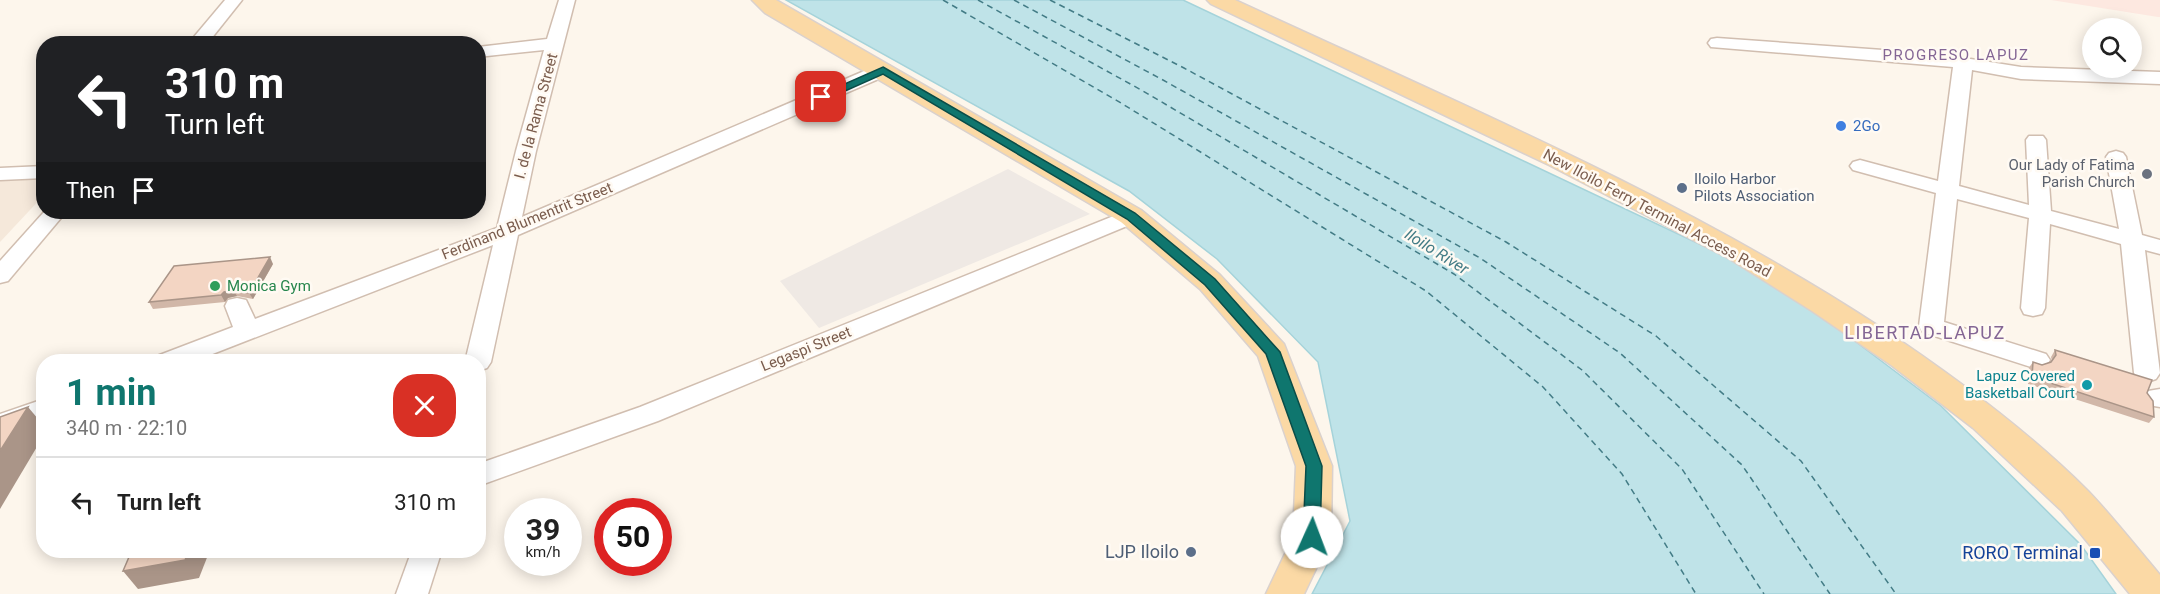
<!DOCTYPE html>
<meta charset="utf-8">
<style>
:root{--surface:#fff;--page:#f6f6f6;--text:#222;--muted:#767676;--line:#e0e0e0;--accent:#0f766e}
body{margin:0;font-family:Roboto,sans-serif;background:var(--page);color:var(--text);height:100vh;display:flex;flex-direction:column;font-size:22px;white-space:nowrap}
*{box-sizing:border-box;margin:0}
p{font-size:20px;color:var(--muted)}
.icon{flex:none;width:33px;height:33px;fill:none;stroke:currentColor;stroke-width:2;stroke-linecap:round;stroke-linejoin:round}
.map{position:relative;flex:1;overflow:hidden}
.side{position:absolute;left:36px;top:354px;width:450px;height:204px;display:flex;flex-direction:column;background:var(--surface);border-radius:24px;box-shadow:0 3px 15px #0003}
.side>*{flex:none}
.hud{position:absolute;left:36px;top:36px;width:450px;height:183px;border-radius:24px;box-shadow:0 3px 15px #0003;background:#202124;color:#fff;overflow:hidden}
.fabs{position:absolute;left:2082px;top:18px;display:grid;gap:12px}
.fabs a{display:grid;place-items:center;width:60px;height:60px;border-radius:50%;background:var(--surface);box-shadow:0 3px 15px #0003;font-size:30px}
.speed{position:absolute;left:504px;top:498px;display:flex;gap:12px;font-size:30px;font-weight:700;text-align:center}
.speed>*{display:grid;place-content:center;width:78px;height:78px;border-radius:50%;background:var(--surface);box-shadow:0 3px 15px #0003;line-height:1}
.speed small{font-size:15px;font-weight:400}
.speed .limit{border:9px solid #d22;background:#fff;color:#111}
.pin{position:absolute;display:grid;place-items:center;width:51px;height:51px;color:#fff;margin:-26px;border-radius:12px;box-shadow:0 3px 9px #0006}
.me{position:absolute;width:66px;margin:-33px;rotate:2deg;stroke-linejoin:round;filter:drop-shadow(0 0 4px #0008)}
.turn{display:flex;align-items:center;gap:21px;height:126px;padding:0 30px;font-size:27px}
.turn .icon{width:78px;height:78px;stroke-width:2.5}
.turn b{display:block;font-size:42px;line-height:51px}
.then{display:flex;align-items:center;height:57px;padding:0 30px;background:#0003;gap:12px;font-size:22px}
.round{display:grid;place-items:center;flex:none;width:63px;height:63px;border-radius:24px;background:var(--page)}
.headline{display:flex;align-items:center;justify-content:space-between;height:102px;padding:0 30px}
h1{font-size:36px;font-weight:700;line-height:45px;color:var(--accent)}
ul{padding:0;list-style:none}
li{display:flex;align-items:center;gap:18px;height:90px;padding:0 30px;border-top:2px solid var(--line)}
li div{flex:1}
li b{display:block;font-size:22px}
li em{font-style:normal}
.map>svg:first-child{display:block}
.residential{fill:#f5e8da}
.commercial{fill:#fde8e0}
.industrial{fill:#efe9e4}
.water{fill:#bfe3e8;stroke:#a5d3da;stroke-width:1.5}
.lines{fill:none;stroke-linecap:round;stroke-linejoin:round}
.ferry{stroke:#437c86;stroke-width:1.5;stroke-dasharray:6 4.5;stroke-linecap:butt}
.minor-casing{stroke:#d1beb0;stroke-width:3}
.major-casing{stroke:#dad1cd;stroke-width:3}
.minor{fill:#fff;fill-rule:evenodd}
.major{fill:#fbd9a5;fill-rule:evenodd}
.wall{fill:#d1b7a8}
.shaded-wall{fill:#aa9588}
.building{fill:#f3d5c3;stroke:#aa9588;stroke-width:1.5}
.route{fill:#0f766e;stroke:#0a4d48;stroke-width:1.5}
.shop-dot{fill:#3f7fe0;stroke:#fffaf3;stroke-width:2}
.worship-dot{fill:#6b7280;stroke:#fffaf3;stroke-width:2}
.service-dot{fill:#5c6f8a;stroke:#fffaf3;stroke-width:2}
.leisure-dot{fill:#2e9e5b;stroke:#fffaf3;stroke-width:2}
.culture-dot{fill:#0f9aa8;stroke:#fffaf3;stroke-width:2}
.transit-dot{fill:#1a4fb4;stroke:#fffaf3;stroke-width:2}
.labels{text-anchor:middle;stroke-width:5;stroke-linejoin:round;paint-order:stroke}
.far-quarter-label{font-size:15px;letter-spacing:1.5px;fill:#846695;stroke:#fffaf3}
.street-label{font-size:15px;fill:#7a5c4d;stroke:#fffaf3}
.shop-label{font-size:15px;fill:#366cbe;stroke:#fffaf3;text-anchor:start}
.worship-label{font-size:15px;fill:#5b616d;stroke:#fffaf3;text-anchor:end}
.service-label{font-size:15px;fill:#4e5e75;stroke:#fffaf3;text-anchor:start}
.leisure-label{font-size:15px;fill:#27864d;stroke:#fffaf3;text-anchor:start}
.culture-label{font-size:15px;fill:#0d838f;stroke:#fffaf3;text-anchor:end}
.water-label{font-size:16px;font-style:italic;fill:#437c86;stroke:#fffaf3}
.quarter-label{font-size:18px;letter-spacing:1.5px;fill:#846695;stroke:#fffaf3}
.near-service-label{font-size:18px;fill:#4e5e75;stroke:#fffaf3;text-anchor:end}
.near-transit-label{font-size:18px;fill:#164399;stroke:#fffaf3;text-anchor:end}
</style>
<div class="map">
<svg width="2160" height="594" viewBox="0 0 2160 594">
<rect width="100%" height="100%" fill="#fdf6ec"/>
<path class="residential" d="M43,175v21l-43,46v-66z"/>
<path class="commercial" d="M2051,0h109v17h-2z"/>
<path class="industrial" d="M1008,169l82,45 -271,114 -39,-47z"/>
<path class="water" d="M786,0h397l550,260 86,54 122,92 140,139 35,49h-804l38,-73 -32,-159 -101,-103 -88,-68z"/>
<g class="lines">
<g class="ferry">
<path d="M943,0l178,103 305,188 117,96 79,87 74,120"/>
<path d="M978,0l165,91 311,183 128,96 100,99 82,125"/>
<path d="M1014,0l149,80 317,178 140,95 122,112 88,129"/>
<path d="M1050,0l134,68 322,174 150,94 145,125 95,133"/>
</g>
<defs>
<g id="minor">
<path d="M225,0h17l-35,44h-19z"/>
<path d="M559,0h16l-39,151 -14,66 354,-151h14l2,4 -2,4 -372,161 -27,127 -4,6 -9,3v-9h-13l28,-117 -301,117h-38l3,-6 76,-29 -8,-21 3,-6 9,-2 9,2 9,19 242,-91 19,-77 28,-101 -66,7v-10l69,-8z"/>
<path d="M1717,38l222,16 82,13 139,5v12l-139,-5 -49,-9 -13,116 70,19 -3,-65 3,-4h14l3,4 5,71 68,18 -13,-72 3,-4 7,-2 7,2 3,4 16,78 18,5v14l-15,-4 15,123 -4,6 -9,3 -9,-3 -4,-6 -13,-129 -71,-20 -5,84 -3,6 -9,2 -9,-2 -3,-6 8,-90 -72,-19 -13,123 102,32 4,6 -4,6 -9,3 -115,-37 -3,-6 17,-133 -83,-23 -3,-4 3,-4 7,-2 78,21 15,-114 -242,-20 -3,-4 3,-4z"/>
<path d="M44,166v12l-44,2v-12z"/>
<path d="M1131,209l8,2 3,5 -3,5 -481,200 -180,65v-22l162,-57z"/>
<path d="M44,212h22l-58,69 -8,2v-22z"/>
<path d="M2160,389v18l-12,-2 -4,-7 4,-7z"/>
<path d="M44,399v20l-44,16v-21z"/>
<path d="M412,550h30l-14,44h-32z"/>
</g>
<g id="major">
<path d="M752,0h24l365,210 79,65 64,69 48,122 -1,71 -27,57h-38l27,-57 3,-71 -38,-110 -58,-67 -79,-67 -356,-209z"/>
<path d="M1207,0h28c218,101 443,195 645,327 72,48 146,102 208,164 25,26 48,56 72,84v19h-30l-68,-83 -89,-83 -82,-63 -79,-54 -82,-52 -181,-94 -338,-161z"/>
</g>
</defs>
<use href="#minor" class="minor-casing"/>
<use href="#major" class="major-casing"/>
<use href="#minor" class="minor"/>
<use href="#major" class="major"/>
</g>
<g class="wall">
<path d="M273,264l-20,35 -16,-3 -9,2 -3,4 -72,7 -4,-7z"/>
<path d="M2055,350l92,43 7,24 -5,6 -121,-39v-15l5,-7 9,3 10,-4 -1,-4z"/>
</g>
<g class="shaded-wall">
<path d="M270,257l3,7 -20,35 -4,-6z"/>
<path d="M233,290l4,6 -9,2 -3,4 -4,-7 3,-3z"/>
<path d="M28,407l16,19v9l-44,74v-58z"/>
<path d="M189,550h21l-11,28 -61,11 -15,-18z"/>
</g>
<g class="building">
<path d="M270,257l-21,36 -16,-3 -9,2 -3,3 -72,7 25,-36z"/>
<path d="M2055,350l97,30 -5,13 6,8 1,16 -122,-40 1,-15 9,3 9,-3 5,-7z"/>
<path d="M28,407l-28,44v-34z"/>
<path d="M132,550h57l-4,10 -62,11z"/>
</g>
<path class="route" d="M883,67l252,146 80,66 65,73 42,114 -2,71 -2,4 -6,2 -6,-2 -3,-4 3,-71 -40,-112 -61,-69 -78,-66 -244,-145 -58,26h-8l-2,-3z"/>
<circle class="shop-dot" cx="1841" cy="126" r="6"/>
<circle class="worship-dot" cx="2147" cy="174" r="6"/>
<g class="service-dot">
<circle cx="1682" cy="188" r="6"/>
<circle cx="1191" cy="552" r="6"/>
</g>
<circle class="leisure-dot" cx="215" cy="286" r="6"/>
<circle class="culture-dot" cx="2087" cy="385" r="6"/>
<rect class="transit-dot" x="2089" y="547" width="12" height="12" rx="3"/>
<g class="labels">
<g class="far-quarter-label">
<text x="1956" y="60">PROGRESO LAPUZ</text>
</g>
<g class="street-label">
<text transform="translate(536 116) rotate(-75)" y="5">I. de la Rama Street</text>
<text transform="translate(1657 213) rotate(28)" y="5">New Iloilo Ferry Terminal Access Road</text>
<text transform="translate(527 221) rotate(-22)" y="5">Ferdinand Blumentrit Street</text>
<text transform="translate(806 349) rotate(-22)" y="5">Legaspi Street</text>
</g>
<g class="shop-label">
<text x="1853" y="131">2Go</text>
</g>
<g class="worship-label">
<text x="2135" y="170">Our Lady of Fatima<tspan x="2135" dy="17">Parish Church</tspan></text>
</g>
<g class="service-label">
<text x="1694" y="184">Iloilo Harbor<tspan x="1694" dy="17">Pilots Association</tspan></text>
</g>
<g class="leisure-label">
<text x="227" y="291">Monica Gym</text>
</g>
<g class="culture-label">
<text x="2075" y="381">Lapuz Covered<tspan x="2075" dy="17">Basketball Court</tspan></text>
</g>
<g class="water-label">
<text transform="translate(1437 251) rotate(32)" y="6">Iloilo River</text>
</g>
<g class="quarter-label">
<text x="1925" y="339">LIBERTAD-LAPUZ</text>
</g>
<g class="near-service-label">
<text x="1179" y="558">LJP Iloilo</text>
</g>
<g class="near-transit-label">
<text x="2083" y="559">RORO Terminal</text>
</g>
</g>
</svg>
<div class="fabs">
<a><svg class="icon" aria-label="search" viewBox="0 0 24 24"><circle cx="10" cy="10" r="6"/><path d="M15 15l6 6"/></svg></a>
</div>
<div class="speed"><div>39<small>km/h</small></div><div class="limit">50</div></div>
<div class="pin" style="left:821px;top:97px;background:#d93025"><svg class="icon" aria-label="arrive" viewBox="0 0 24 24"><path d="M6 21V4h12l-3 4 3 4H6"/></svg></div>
<svg class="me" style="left:1312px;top:537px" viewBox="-20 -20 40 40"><circle r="19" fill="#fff"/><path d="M0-13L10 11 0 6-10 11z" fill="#0f766e"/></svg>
<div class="hud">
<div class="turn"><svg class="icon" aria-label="left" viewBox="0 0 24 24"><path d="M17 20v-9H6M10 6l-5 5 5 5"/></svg><div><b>310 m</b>Turn left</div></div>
<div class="then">Then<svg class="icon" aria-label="arrive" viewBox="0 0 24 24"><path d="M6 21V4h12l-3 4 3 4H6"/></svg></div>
</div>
<section class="side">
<div class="headline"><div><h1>1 min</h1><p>340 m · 22:10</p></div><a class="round" style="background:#d93025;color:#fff"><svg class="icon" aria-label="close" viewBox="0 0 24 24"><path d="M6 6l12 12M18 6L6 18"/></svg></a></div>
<ul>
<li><svg class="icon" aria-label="left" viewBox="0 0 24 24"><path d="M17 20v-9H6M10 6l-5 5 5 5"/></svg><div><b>Turn left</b></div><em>310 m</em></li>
</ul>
</section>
</div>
